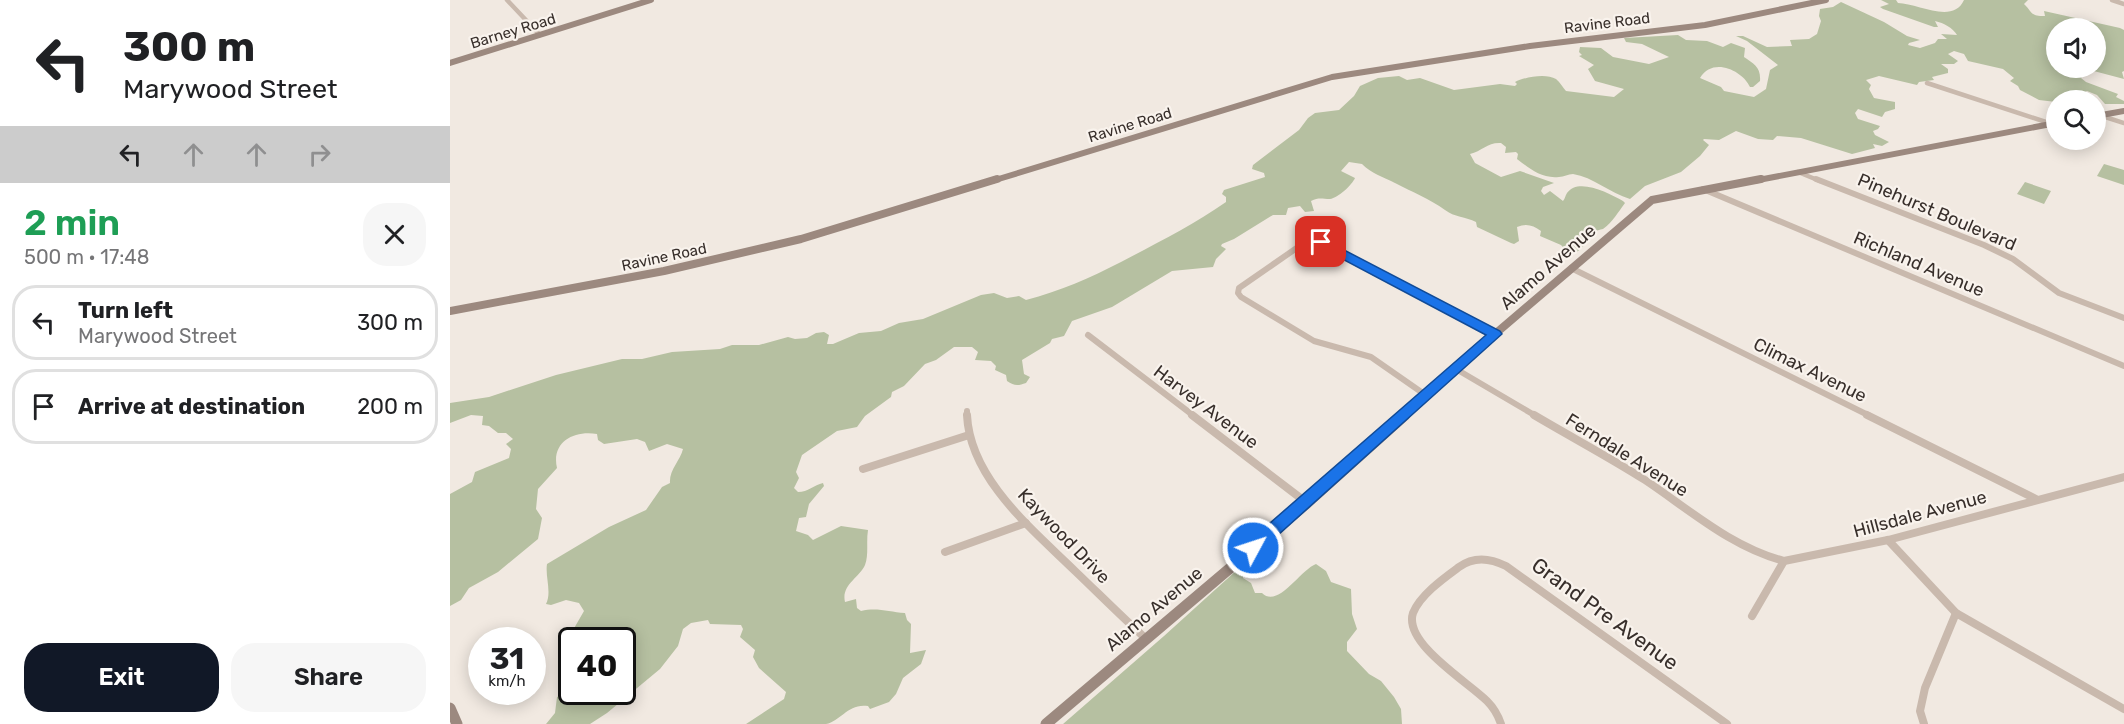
<!DOCTYPE html>
<meta charset="utf-8">
<style>
:root{--surface:#fff;--page:#f6f6f6;--text:#202124;--muted:#757577;--line:#e0e0e0;--accent:#111827}
body{margin:0;font-family:Rubik,sans-serif;background:var(--page);color:var(--text);height:100vh;display:flex;flex-direction:column;font-size:22px;white-space:nowrap}
*{box-sizing:border-box;margin:0}
p{font-size:20px;color:var(--muted)}
.icon{flex:none;width:33px;height:33px;fill:none;stroke:currentColor;stroke-width:2;stroke-linecap:round;stroke-linejoin:round}
.map{position:relative;flex:1;overflow:hidden}
.sheet{display:flex;flex-direction:column;background:var(--surface);width:450px}
.sheet>*{flex:none}
.banner{background:#fff;color:var(--text);overflow:hidden}
.buttons{position:absolute;left:1596px;top:18px;display:grid;gap:12px}
.buttons a{display:grid;place-items:center;width:60px;height:60px;border-radius:50%;background:var(--surface);box-shadow:0 3px 15px #0003;font-size:30px}
.speed{position:absolute;left:18px;top:627px;display:flex;gap:12px;font-size:30px;font-weight:700;text-align:center}
.speed>*{display:grid;place-content:center;width:78px;height:78px;border-radius:50%;background:var(--surface);box-shadow:0 3px 15px #0003;line-height:1}
.speed small{font-size:15px;font-weight:400}
.speed .limit{border:3px solid #111;border-radius:9px;background:#fff;color:#111}
.pin{position:absolute;display:grid;place-items:center;width:51px;height:51px;color:#fff;margin:-26px;border-radius:12px;box-shadow:0 3px 9px #0006}
.me{position:absolute;width:66px;margin:-33px;rotate:50deg;stroke-linejoin:round;filter:drop-shadow(0 0 4px #0008)}
.turn{display:flex;align-items:center;gap:21px;height:126px;padding:0 24px;font-size:27px}
.turn .icon{width:78px;height:78px;stroke-width:2.5}
.turn b{display:block;font-size:42px;line-height:51px}
.lanes{display:flex;align-items:center;height:57px;padding:0 24px;background:#0003;justify-content:center;gap:30px;direction:ltr}
.lanes .off{opacity:.35}
.round{display:grid;place-items:center;flex:none;width:63px;height:63px;border-radius:24px;background:var(--page)}
.headline{display:flex;align-items:center;justify-content:space-between;height:102px;padding:0 24px}
h1{font-size:36px;font-weight:600;line-height:45px;color:#1e9e55}
.button{display:flex;gap:12px;margin-top:auto;padding:12px 24px}
.button a{flex:1;height:69px;border-radius:24px;background:var(--accent);color:#fff;font-size:24px;font-weight:600;line-height:69px;text-align:center}
.button a+a{background:var(--page);color:var(--text)}
ul{padding:0;list-style:none}
li{display:flex;align-items:center;gap:18px;height:75px;margin:0 12px 9px;padding:0 12px;border:3px solid var(--line);border-radius:24px}
li div{flex:1}
li b{display:block;font-size:22px}
li em{font-style:normal}
main{display:flex;flex:1;min-height:0}
.map>svg:first-child{display:block}
.green{fill:#b6c0a1;fill-rule:evenodd}
.lines{fill:none;stroke-linecap:round;stroke-linejoin:round}
.street-far2{stroke:#c9b9ad;stroke-width:4.5}
.street-far1{stroke:#c9b9ad;stroke-width:6}
.street{stroke:#c9b9ad;stroke-width:8}
.secondary-far2{stroke:#9c897f;stroke-width:6}
.secondary-far1{stroke:#9c897f;stroke-width:8}
.secondary{stroke:#9c897f;stroke-width:11}
.route{fill:#1a73e8;stroke:#114b97;stroke-width:1.5}
.labels{text-anchor:middle;stroke-width:4.5;stroke-linejoin:round;paint-order:stroke}
.far-street-label{font-size:15px;fill:#382f2b;stroke:#f9f3ed}
.street-label{font-size:18px;fill:#382f2b;stroke:#f9f3ed}
.near-street-label{font-size:21px;fill:#382f2b;stroke:#f9f3ed}
</style>
<main>
<section class="sheet">
<div class="banner">
<div class="turn"><svg class="icon" aria-label="left" viewBox="0 0 24 24"><path d="M17 20v-9H6M10 6l-5 5 5 5"/></svg><div><b>300 m</b>Marywood Street</div></div>
<div class="lanes"><svg class="icon" aria-label="left" viewBox="0 0 24 24"><path d="M17 20v-9H6M10 6l-5 5 5 5"/></svg><svg class="icon off" aria-label="ahead" viewBox="0 0 24 24"><path d="M12 20V5M6 11l6-6 6 6"/></svg><svg class="icon off" aria-label="ahead" viewBox="0 0 24 24"><path d="M12 20V5M6 11l6-6 6 6"/></svg><svg class="icon off" aria-label="right" viewBox="0 0 24 24"><path d="M7 20v-9h11M14 6l5 5-5 5"/></svg></div>
</div>
<div class="headline"><div><h1>2 min</h1><p>500 m · 17:48</p></div><a class="round"><svg class="icon" aria-label="close" viewBox="0 0 24 24"><path d="M6 6l12 12M18 6L6 18"/></svg></a></div>
<ul>
<li><svg class="icon" aria-label="left" viewBox="0 0 24 24"><path d="M17 20v-9H6M10 6l-5 5 5 5"/></svg><div><b>Turn left</b><p>Marywood Street</p></div><em>300 m</em></li>
<li><svg class="icon" aria-label="arrive" viewBox="0 0 24 24"><path d="M6 21V4h12l-3 4 3 4H6"/></svg><div><b>Arrive at destination</b></div><em>200 m</em></li>
</ul>
<div class="button"><a>Exit</a><a>Share</a></div>
</section>
<div class="map">
<svg width="1674" height="724" viewBox="0 0 1674 724">
<rect width="100%" height="100%" fill="#f1e9e1"/>
<g class="green">
<path d="M1431,0h15l2,3c19,0 55,22 66,-3h64l-4,4c8,7 6,13 21,12l-1,-5 76,17 4,2v41l-2,1 2,7 -34,-9 -9,8 5,4 32,12 -2,3 8,4v3h-19l-8,-9 -10,-4 -10,5 2,4h-23v2l-17,-2 -19,-10 -2,-4 -8,-5 4,-3 -11,-9 -35,-8 -4,-7 -10,-3 -6,3 10,7 -4,3h-13l7,5v4l-16,4 2,3 -15,2 -2,3 -38,-9 -13,4 5,5 -2,4 5,9 21,4v7l-10,3 -3,5 -24,-8 -3,4 3,6 22,7 -2,3 -5,2 2,4 14,7 -7,4 -9,-2 2,4 -23,6 -51,-16 -24,-2 -4,4 -15,-1 -22,-8 -17,9 -15,-1 -1,1 6,5 -9,11 -19,16 -36,14 -15,13c-20,-6 -37,-22 -57,-25 -5,0 -9,3 -14,3 -18,2 -30,-9 -42,-18l1,-5 -2,-2 -11,1 1,-6 -5,-4c-13,-1 -19,8 -31,11l5,9 26,14 19,-6 34,12 -11,4 -2,4 3,4 6,-4 13,10c2,-2 2,-5 4,-8 11,-16 42,0 56,8l2,2c-7,9 -12,19 -22,26 -3,1 -7,1 -9,3 -9,9 -11,21 -25,22l-8,-9 -21,-9 1,-5c-8,-6 -15,-8 -24,-4l2,14 -5,3 -3,-1 -34,-16 -1,-5c-10,-5 -22,-5 -31,-12 -15,-11 -33,-18 -50,-27 -12,-6 -24,-10 -33,-19l-13,-2 -8,9 14,7c-3,7 -17,20 -25,21 -8,0 -11,-2 -19,2l3,10 -9,1 -5,-6 -12,2 -2,7h-13l-39,24 -12,5 -1,2 5,3 -10,10 -3,8 -41,4 -60,36 -40,14 -8,15 -12,3 -2,4 -28,17 2,14 6,3 -4,6c-8,3 -12,3 -19,-2l-1,-6 -11,-5 1,-4 -5,-5 -16,-1 3,-8 -6,-5h-18l-18,13 -11,4 -21,22 -12,6 -1,5 -26,19 -8,11 -20,4 -35,24 -6,17 3,6 -5,10 4,4c10,0 16,-7 25,-9l1,3 -15,18 -3,13 -7,1 -3,13 12,4 5,5 28,-14 27,4c-2,12 1,24 -3,35 -6,13 -24,20 -20,37l11,-3 1,9 4,3c16,-4 28,1 44,2l2,7 4,4 -1,29 16,-3 -5,14 -18,14 -7,16 -7,8 -19,7 -2,-3c-20,-3 -27,15 -42,18 -20,0 -58,0 -80,0l38,-25 2,-7 -27,-24 -6,-11 2,-7 -15,-13 3,-8 -2,-4 -31,-1 -2,-4 -17,3 -8,6 -5,17 -18,23 -53,44 -17,11h-44l9,-11 2,-16 14,-7 51,2v-52h-50l-1,31 -4,-4v-8l-6,-8 23,-40 -5,-8 -13,-3 -15,5 -5,-1c6,-12 -1,-27 1,-40l62,-37 37,-17 16,-23 8,-4c-1,-13 10,-22 13,-34l-16,-5 -18,7 -4,-9 -8,-3 -33,5 -6,-4 -1,-6c-23,-4 -46,8 -40,34l-19,21 -2,20 6,9 -4,21 -40,33 -29,16 -8,12 -11,6v-112l22,-12 3,-10 34,-14 2,-9 -5,-5 7,-5 -7,-6h-8l-9,-7 -7,-1 1,-9 -12,-1 -21,8v-20l39,-6 67,-22 66,-16h20l30,-7 48,-3 12,-4h27l29,-8 7,2 12,-1 9,-5 8,-1 5,3 -2,9h6l26,-11 22,-2 18,-8 24,-4 58,-24 13,-2 13,5 12,-2 7,4c34,-9 64,-22 95,-38 36,-19 72,-37 105,-60v-5l-4,-3 2,-4 41,-13 -1,-4 -12,-4 1,-4 46,-35 9,-12 7,-5 24,-3 15,-14 6,-10 18,-8 21,-2 8,4 13,-2 34,12 46,-6 15,2 2,-2 -2,-2c10,-5 31,-9 41,-3 4,3 7,9 10,12l48,6 10,-8 -29,-8 -7,-12 6,-4 -15,-9 3,-1 -3,-3 1,-5 21,1 12,9 36,7 20,-7 -27,-13 -16,-2 -2,-4 54,-3 8,5 21,1 16,6 8,-4 14,5 -1,9c10,7 17,10 16,24l-7,6h-3c-7,-16 -37,-31 -50,-9l21,9 3,4 30,6 12,-8 4,-19 8,-5 -31,-24 -11,-5h7l24,11 25,-1 -2,-6 19,-1 8,-5 4,-13 -2,-5 1,-7 13,-2 8,-5 43,20 23,14 13,4 -11,3 -1,2 12,3 15,-5 3,-4h9l-6,-5 16,1c-4,-7 -13,-12 -22,-14l3,6h-4l-51,-18 -3,-2 9,-3zM1606,28h40v40h-40z"/>
<path d="M1654,164l20,6v15l-27,-9z"/>
<path d="M1575,182l26,9 -7,13 -27,-10z"/>
<path d="M798,560h4l-9,12v6l8,5 4,10h7c16,16 38,-23 54,-29l10,7 5,11 20,7 1,25 5,15 -10,13v9l22,23 12,7 13,16 7,12 1,15h-339l101,-88z"/>
</g>
<g class="lines">
<g class="street-far2">
<path d="M57,0l33,35"/>
<path d="M1662,0l12,4"/>
<path d="M1477,83l125,41"/>
<path d="M1649,115l25,8"/>
<path d="M1348,172l22,9"/>
</g>
<g class="street-far1">
<path d="M1366,179l168,66 29,14 46,34 65,25"/>
<path d="M1253,189l421,177"/>
<path d="M1121,268l299,148"/>
<path d="M638,335l106,81"/>
<path d="M1006,369l80,47"/>
<path d="M977,396l-56,-39 -57,-16 -73,-44 -3,-4 1,-5 62,-43 20,-3 174,92"/>
<path d="M517,411v5"/>
</g>
<g class="street">
<path d="M517,415c3,64 65,114 108,156 23,22 46,45 70,67"/>
<path d="M742,415l115,88"/>
<path d="M1084,415c37,22 75,42 111,65 45,30 86,67 139,81"/>
<path d="M1417,415l169,84"/>
<path d="M413,469l106,-34"/>
<path d="M1438,540l68,73 168,96"/>
<path d="M495,552l81,-29"/>
<path d="M1302,616l32,-55 104,-21 236,-63"/>
<path d="M1051,724c-3,-9 -8,-17 -14,-23 -19,-19 -84,-58 -74,-88 7,-18 31,-35 46,-46 15,-11 31,-9 47,-1l221,158"/>
<path d="M1474,724l-4,-13 5,-23 31,-75"/>
</g>
<g class="secondary-far2">
<path d="M0,63l201,-63"/>
<path d="M1646,116l28,-5"/>
<path d="M542,181l340,-104 198,-31 175,-21 121,-25"/>
<path d="M1303,181l303,-58"/>
</g>
<g class="secondary-far1">
<path d="M0,311l214,-40 137,-32 196,-60"/>
<path d="M953,416l92,-82 157,-134 109,-21"/>
</g>
<g class="secondary">
<path d="M0,708l7,16"/>
<path d="M596,724l261,-221 98,-88"/>
</g>
</g>
<path class="route" d="M871,238l179,93 2,3 -244,219 -5,2 -6,-2 -3,-5 3,-5 239,-208 -170,-90v-6z"/>
<g class="labels">
<g class="far-street-label">
<text transform="translate(1157 23) rotate(-7)" y="5">Ravine Road</text>
<text transform="translate(63 31) rotate(-17)" y="5">Barney Road</text>
<text transform="translate(680 125) rotate(-17)" y="5">Ravine Road</text>
<text transform="translate(214 257) rotate(-12)" y="5">Ravine Road</text>
</g>
<g class="street-label">
<text transform="translate(1487 212) rotate(23)" y="6">Pinehurst Boulevard</text>
<text transform="translate(1469 264) rotate(23)" y="6">Richland Avenue</text>
<text transform="translate(1098 267) rotate(-41)" y="6">Alamo Avenue</text>
<text transform="translate(1360 370) rotate(26)" y="6">Climax Avenue</text>
<text transform="translate(756 407) rotate(37)" y="6">Harvey Avenue</text>
<text transform="translate(1177 455) rotate(32)" y="6">Ferndale Avenue</text>
<text transform="translate(1470 514) rotate(-15)" y="6">Hillsdale Avenue</text>
<text transform="translate(614 536) rotate(46)" y="6">Kaywood Drive</text>
<text transform="translate(704 609) rotate(-40)" y="6">Alamo Avenue</text>
</g>
<g class="near-street-label">
<text transform="translate(1155 614) rotate(36)" y="7">Grand Pre Avenue</text>
</g>
</g>
</svg>
<div class="buttons">
<a><svg class="icon" aria-label="sound" viewBox="0 0 24 24"><path d="M4 9h4l5-4v14l-5-4H4zM17 9q2 3 0 6"/></svg></a>
<a><svg class="icon" aria-label="search" viewBox="0 0 24 24"><circle cx="10" cy="10" r="6"/><path d="M15 15l6 6"/></svg></a>
</div>
<div class="speed"><div>31<small>km/h</small></div><div class="limit">40</div></div>
<div class="pin" style="left:871px;top:242px;background:#d93025"><svg class="icon" aria-label="arrive" viewBox="0 0 24 24"><path d="M6 21V4h12l-3 4 3 4H6"/></svg></div>
<svg class="me" style="left:803px;top:548px" viewBox="-20 -20 40 40"><circle r="17" fill="#1a73e8" stroke="#fff" stroke-width="3"/><path d="M0-11L8 9 0 5-8 9z" fill="#fff"/></svg>
</div>
</main>
